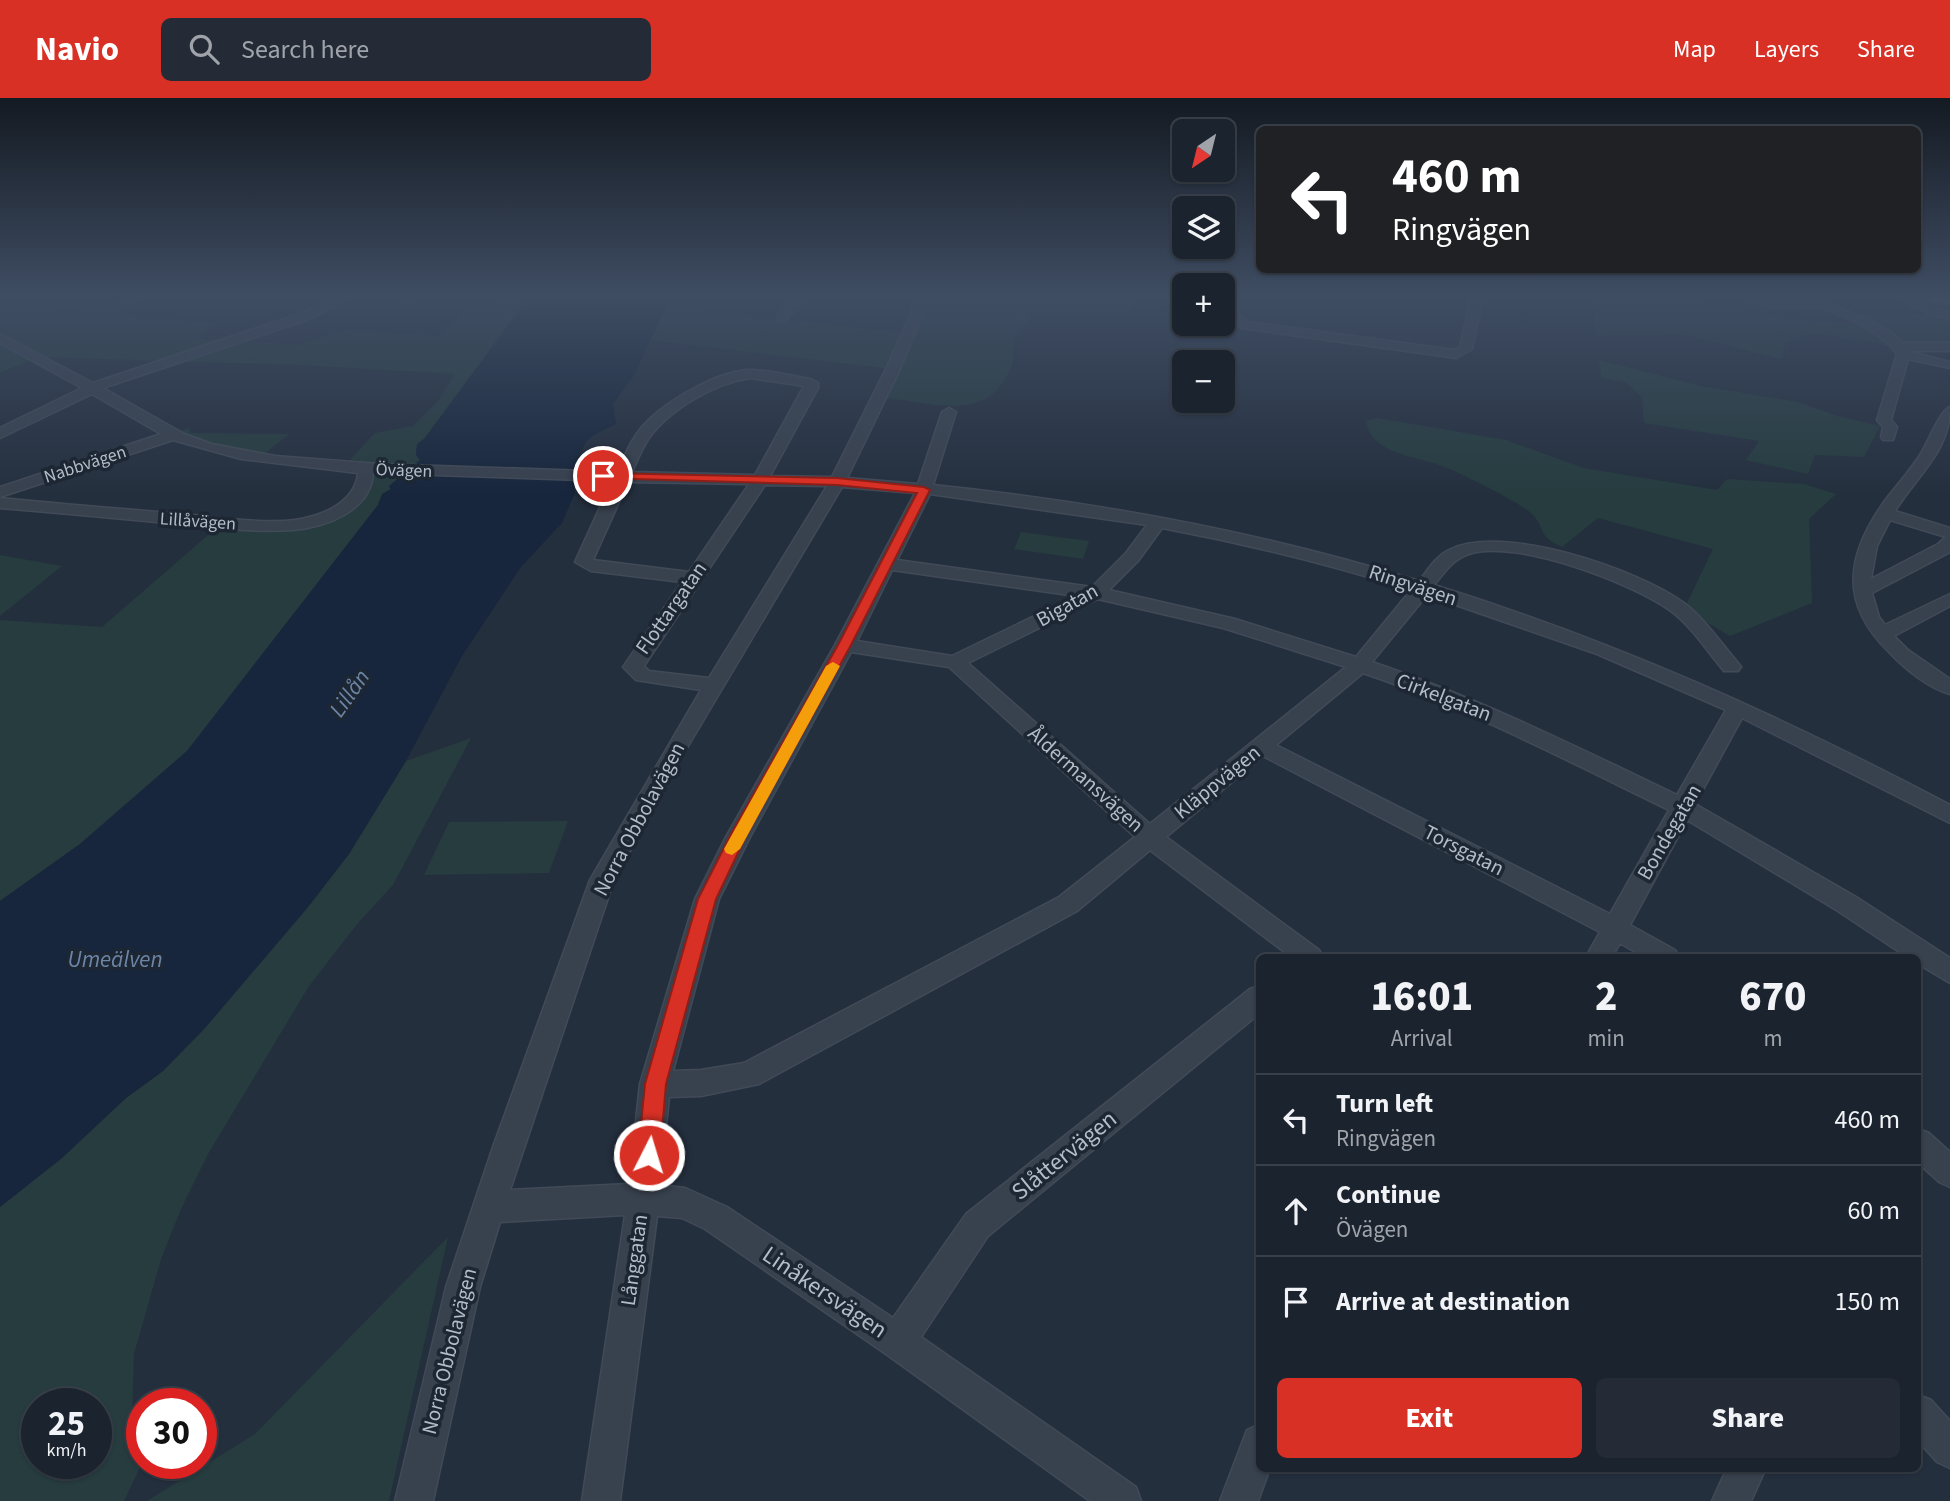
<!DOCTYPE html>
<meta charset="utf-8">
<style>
:root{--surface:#1b232e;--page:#242b36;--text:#f1f3f6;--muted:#a0a4aa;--line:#39404a;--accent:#d93025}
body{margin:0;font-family:"Source Sans 3",sans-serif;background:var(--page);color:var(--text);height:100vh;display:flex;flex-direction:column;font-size:26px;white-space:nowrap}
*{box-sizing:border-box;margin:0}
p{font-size:23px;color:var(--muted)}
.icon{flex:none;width:38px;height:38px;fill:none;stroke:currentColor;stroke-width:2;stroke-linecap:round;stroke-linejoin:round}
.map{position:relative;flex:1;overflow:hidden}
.side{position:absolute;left:1256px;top:856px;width:665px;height:518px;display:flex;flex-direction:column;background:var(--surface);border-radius:10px;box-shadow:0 2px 5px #0004,0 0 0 2px var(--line)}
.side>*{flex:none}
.hud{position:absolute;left:1256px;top:28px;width:665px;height:147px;border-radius:10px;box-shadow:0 2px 5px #0004,0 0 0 2px var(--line);background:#202124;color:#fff;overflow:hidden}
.needle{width:46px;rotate:215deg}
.controls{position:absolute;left:1172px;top:21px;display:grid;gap:14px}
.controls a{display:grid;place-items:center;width:63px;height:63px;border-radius:10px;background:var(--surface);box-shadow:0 2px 5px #0004,0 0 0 2px var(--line);font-size:35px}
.speed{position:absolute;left:21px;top:1290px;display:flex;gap:14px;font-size:35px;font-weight:700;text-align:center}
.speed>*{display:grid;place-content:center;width:91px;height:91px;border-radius:50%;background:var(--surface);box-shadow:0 2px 5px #0004,0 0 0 2px var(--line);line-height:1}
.speed small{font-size:18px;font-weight:400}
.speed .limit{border:10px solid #d22;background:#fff;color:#111}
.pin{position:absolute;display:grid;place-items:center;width:60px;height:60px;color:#fff;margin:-30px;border:4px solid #fff;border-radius:50%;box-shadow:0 2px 7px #0007}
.me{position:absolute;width:77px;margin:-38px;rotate:5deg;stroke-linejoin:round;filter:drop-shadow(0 0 5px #0008)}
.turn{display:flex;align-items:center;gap:24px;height:147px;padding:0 21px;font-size:32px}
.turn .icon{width:91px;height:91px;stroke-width:2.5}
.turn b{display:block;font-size:49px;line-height:60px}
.eta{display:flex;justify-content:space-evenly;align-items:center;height:119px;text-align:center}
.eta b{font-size:42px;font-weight:800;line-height:49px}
.cta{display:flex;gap:14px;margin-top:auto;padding:14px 21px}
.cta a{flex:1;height:80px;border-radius:10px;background:var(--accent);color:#fff;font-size:28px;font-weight:800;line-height:80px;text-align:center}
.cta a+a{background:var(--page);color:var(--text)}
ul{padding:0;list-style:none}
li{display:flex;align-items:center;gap:21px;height:91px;padding:0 21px;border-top:2px solid var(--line)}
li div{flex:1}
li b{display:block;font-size:26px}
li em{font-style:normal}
header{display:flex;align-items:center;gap:42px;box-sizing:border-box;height:98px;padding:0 35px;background:var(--accent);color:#fff}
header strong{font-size:33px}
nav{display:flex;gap:38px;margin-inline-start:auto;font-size:24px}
.search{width:490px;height:63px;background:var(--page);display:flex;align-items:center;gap:18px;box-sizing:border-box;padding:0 24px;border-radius:10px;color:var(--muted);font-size:26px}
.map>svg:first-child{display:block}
.green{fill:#263c3f;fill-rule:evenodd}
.water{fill:#17263c}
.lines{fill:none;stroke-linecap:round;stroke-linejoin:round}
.minor-casing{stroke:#414a57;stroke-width:3}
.highway-casing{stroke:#434c59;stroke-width:4}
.minor{fill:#38414e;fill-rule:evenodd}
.highway{fill:#746855;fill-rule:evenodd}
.route{fill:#d93025;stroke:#8d1f18;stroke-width:2}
.slow{fill:#f59e0b}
.labels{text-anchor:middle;stroke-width:7;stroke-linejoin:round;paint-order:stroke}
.far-street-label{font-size:18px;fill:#b4bcc9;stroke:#1d2633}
.street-label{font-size:21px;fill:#b4bcc9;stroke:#1d2633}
.water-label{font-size:23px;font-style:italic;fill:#6d86a8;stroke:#1d2633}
.near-street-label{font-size:24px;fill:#b4bcc9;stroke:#1d2633}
</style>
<header>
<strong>Navio</strong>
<div class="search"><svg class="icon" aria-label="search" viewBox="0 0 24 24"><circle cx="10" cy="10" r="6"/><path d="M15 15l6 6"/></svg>Search here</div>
<nav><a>Map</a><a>Layers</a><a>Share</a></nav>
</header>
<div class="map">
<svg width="1950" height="1403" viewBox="0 0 1950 1403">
<rect width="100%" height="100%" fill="#242f3e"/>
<g class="green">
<path d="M128,199h22l-32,18 102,8 -23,15 103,7 47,-15 91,6 30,-27 -76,-5 7,-4 87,7 10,-10h33l-105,142 -7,5 -1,10 5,6 -12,7 -62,-4 28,-30 38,-7 25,-25 17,-27 -156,-9 -261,-8 -38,16v-65l81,5z"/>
<path d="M932,199l207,2 -9,14 -104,-1 4,5c-4,11 -15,16 -17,28 -1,5 1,11 0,16 -19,63 -76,43 -126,37l12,-28 -248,-30 15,-33 241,26z"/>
<path d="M1592,199h108l11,10 108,15 42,1 -23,-10 102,1 10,2v31h-50l-84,-14 -30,9 -4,17 -102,-25 -84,2z"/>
<path d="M1599,262l102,26 97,16 39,14 43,10 -16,31 -49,-2 -7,19 -62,-14 13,-19 -115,-18 -2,-26 -17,-15 -24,-4z"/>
<path d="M1376,320l130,22 78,28 133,22 10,-11 77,5 32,10 -27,25 3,84 -82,33 -46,-27 29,-60 -115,-31 -36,29c-27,-12 -15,-19 -31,-34 -10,-10 -66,-37 -81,-44 -27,-13 -79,-12 -84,-48z"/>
<path d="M189,330l1,5 99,1 -26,21 -52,-10 -38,-12z"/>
<path d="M366,370l38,4 -1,4 -13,10 1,3 -9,6 -4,10 -191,246 -107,93 -80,57v-281l102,7 120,-104 72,2 49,-16z"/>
<path d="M1021,434l68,9 -6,18 -69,-10z"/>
<path d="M0,457l62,11 -62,50z"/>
<path d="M471,640l-78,147 -35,38 -49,63 -101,168 -27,55 -20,50 -27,95 -2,63 10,26v20l-18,38h-124v-294l62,-49 64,-60 37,-27 42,-43 103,-121 41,-53 57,-93zM37,1306h59v59h-59z"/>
<path d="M568,723l-19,52 -125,2 25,-53z"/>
<path d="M448,1139l-59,264h-242l108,-67z"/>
</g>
<path class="water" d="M529,199h146l-8,8 -33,70 -21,29 3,20c-8,4 -18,8 -25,13 -11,8 -21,44 -16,56l-13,30 -41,44 -59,89 -56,105 -57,93 -41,53 -103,121 -42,43 -37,27 -64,60 -62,49v-306l80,-57 107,-93 191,-246 4,-11 9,-5 -2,-3 31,-26 -4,-5 1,-11 7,-5z"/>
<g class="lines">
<defs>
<g id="minor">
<path d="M338,199h16l-47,23 -204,68 81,46 28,10 63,12 104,8 238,8c5,-11 10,-23 17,-34 18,-30 78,-65 113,-68 20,-1 44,6 64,9l7,4v5l-48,88 62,1 54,-108 32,-72h12l-30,72 -53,109 71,6 24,-72 7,-4 7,4 -23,73c165,17 328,47 486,96 9,-11 17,-25 30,-31 54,-27 188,19 235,53 21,16 37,40 54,60l3,4 -3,4h-14c-17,-20 -32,-44 -53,-60 -38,-28 -157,-73 -202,-57 -16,5 -24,18 -35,31 181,56 349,132 516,220v18l-208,-105 -47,86 161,93 94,61v25l-32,-19v-7h-11l-69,-46 -151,-91 -57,105 45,25 4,7h-35l-24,-14 -8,14h-26l14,-25 -337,-176 -97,81 153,113 4,7h-32l-141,-107 -73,61 -318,173 -58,12 -32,1 -9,88 25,3 42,19 166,111 73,-104 284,-225 10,-3v27l-272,223 -67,101 215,150 5,14h-51l-204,-147 -181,-125 -23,-11 -25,-2 -37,285h-38l43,-286 -125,7 -20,65 -47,214h-38l51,-214 47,-140 97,-267 111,-190 -65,-10 -13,-13 59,-85 -91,-11 -16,-9 37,-81 -239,-8c-2,38 -47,54 -80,57 -38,3 -79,-3 -117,-6 -59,-6 -117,-11 -176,-16v-10c61,6 121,11 182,16 33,3 81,10 113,6 27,-4 60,-17 63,-47l-117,-14 -68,-19 -173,57v-10l161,-53 -69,-40 -92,44v-10l82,-40 -82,-45v-9l93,49 206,-69zM750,280l54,8 -49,89 -123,-3c5,-11 10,-24 17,-34 21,-29 66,-55 101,-60zM628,384l121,2 -60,88 -96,-12zM765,387l62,1 -118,192 -60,-7 -5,-5zM842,389l73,6 -80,152 -109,192 -31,62 -55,185 -11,100 -119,6 104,-310 68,-124zM930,396l217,31 -21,28 -34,34 -195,-27zM1162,430c85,16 167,36 249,62l-55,67 -121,-38 -126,-29 29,-29zM892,472l184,26 -124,60 -95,-15zM1427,497l170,59 129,56 -49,85c-100,-48 -199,-97 -305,-133zM1098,501l125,29 123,39 -196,157 -182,-161zM851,554l98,15 186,170 -76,60 -315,166 -43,7 -28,1 46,-172 31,-62zM1363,575c106,36 205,88 306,137l-59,104 -334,-169z"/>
<path d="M795,199h13l-23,24h-8v-6z"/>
<path d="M1223,199h11l5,19 10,6 205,28 6,-3 11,-50h12l-11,52 -16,9 -214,-30 -15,-10z"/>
<path d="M1744,199l58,3 -1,-3h12l56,23 23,13 10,10h48v8h-43l43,11v6l-42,-9 -17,61 6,7 -4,13h-10l-2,-3 2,-10 -6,-7 20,-66c-15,-22 -59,-44 -85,-47 -20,-1 -54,7 -68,-10z"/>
<path d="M1899,199h13l5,5 33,10v8l-41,-14z"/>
<path d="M1950,309c0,45 -33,68 -55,104l55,17v24l-78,41 7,24 6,8 65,-31v12l-56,30 14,14 42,29v15c-21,-5 -46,-26 -61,-42 -49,-48 -44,-95 -5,-150 12,-16 25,-30 36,-47 7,-10 20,-45 30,-48zM1890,422l56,17 -8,7 -67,35 6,-33z"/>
<path d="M1918,1031l11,4 21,19v35l-11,-5 -21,-19z"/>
<path d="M1918,1297l13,5 19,21v47l-13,-6 -19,-21z"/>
<path d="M1260,1326v44h10l-12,33h-38l27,-71z"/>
<path d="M1727,1370h39l-15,33h-39z"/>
</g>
<path id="highway" d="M1929,199h21v7l-19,-3z"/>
</defs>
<use href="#minor" class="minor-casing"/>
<use href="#highway" class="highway-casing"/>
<use href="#minor" class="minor"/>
<use href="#highway" class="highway"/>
</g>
<linearGradient id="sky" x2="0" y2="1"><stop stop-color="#141a22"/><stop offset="0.5" stop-color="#3f4d63"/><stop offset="1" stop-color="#3f4d63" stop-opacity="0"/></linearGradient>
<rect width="1950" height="396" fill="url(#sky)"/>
<path class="route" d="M603,375l234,5 87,9 6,3 -79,155 -105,191 -30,63 -50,185 -6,71 -4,7 -7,3 -8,-3 -3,-7 7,-71 53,-185 32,-63 108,-191 79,-152 -80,-8 -238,-7v-4z"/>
<path class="slow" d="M833,564l7,4 -100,183 -8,6 -6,-2 -2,-4 102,-183z"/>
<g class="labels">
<g class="far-street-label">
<text transform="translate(85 366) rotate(-18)" y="6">Nabbvägen</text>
<text transform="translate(404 372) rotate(2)" y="6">Övägen</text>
<text transform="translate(198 423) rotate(4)" y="6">Lillåvägen</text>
</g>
<g class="street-label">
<text transform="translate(1413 487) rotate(18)" y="7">Ringvägen</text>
<text transform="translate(1067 507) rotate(-29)" y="7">Bigatan</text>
<text transform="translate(671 510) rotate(-55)" y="7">Flottargatan</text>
<text transform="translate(1444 599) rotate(21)" y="7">Cirkelgatan</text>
<text transform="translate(1086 681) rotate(42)" y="7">Åldermansvägen</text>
<text transform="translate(1217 684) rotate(-39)" y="7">Kläppvägen</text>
<text transform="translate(639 721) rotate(-62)" y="7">Norra Obbolavägen</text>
<text transform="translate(1669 734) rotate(-60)" y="7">Bondegatan</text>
<text transform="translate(1464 752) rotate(27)" y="7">Torsgatan</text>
<text transform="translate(634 1162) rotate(-82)" y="7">Långgatan</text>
<text transform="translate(449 1253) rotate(-76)" y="7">Norra Obbolavägen</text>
</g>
<g class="water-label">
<text transform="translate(349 595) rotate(-55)" y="8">Lillån</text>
<text x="115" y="869">Umeälven</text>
</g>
<g class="near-street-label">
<text transform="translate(1064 1057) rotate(-39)" y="8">Slåttervägen</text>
<text transform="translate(825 1194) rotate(34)" y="8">Linåkersvägen</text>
</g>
</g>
</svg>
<div class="controls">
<a><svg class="needle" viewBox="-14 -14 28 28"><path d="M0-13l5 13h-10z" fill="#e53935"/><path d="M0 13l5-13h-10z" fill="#a0a4aa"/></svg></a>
<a><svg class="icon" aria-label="layers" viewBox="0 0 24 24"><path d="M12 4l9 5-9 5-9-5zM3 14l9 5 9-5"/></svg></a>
<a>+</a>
<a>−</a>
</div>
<div class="speed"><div>25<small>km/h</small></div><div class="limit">30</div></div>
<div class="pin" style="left:603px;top:378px;background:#d93025"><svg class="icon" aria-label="arrive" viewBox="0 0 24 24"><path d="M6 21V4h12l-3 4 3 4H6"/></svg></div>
<svg class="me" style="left:649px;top:1057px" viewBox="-20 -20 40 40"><circle r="17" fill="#d93025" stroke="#fff" stroke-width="3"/><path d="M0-11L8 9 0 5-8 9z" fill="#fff"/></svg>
<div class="hud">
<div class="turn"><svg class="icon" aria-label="left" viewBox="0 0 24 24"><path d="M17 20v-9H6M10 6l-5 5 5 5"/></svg><div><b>460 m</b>Ringvägen</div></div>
</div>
<section class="side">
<div class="eta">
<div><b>16:01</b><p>Arrival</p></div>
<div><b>2</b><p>min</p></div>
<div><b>670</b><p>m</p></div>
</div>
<ul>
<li><svg class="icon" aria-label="left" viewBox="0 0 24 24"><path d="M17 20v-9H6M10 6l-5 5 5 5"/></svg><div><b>Turn left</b><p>Ringvägen</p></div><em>460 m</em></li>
<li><svg class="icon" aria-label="ahead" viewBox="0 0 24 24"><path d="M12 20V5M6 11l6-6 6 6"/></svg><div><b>Continue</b><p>Övägen</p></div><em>60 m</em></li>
<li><svg class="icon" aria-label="arrive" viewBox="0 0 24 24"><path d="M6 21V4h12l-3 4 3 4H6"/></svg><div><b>Arrive at destination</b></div><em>150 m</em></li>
</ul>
<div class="cta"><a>Exit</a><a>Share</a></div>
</section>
</div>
